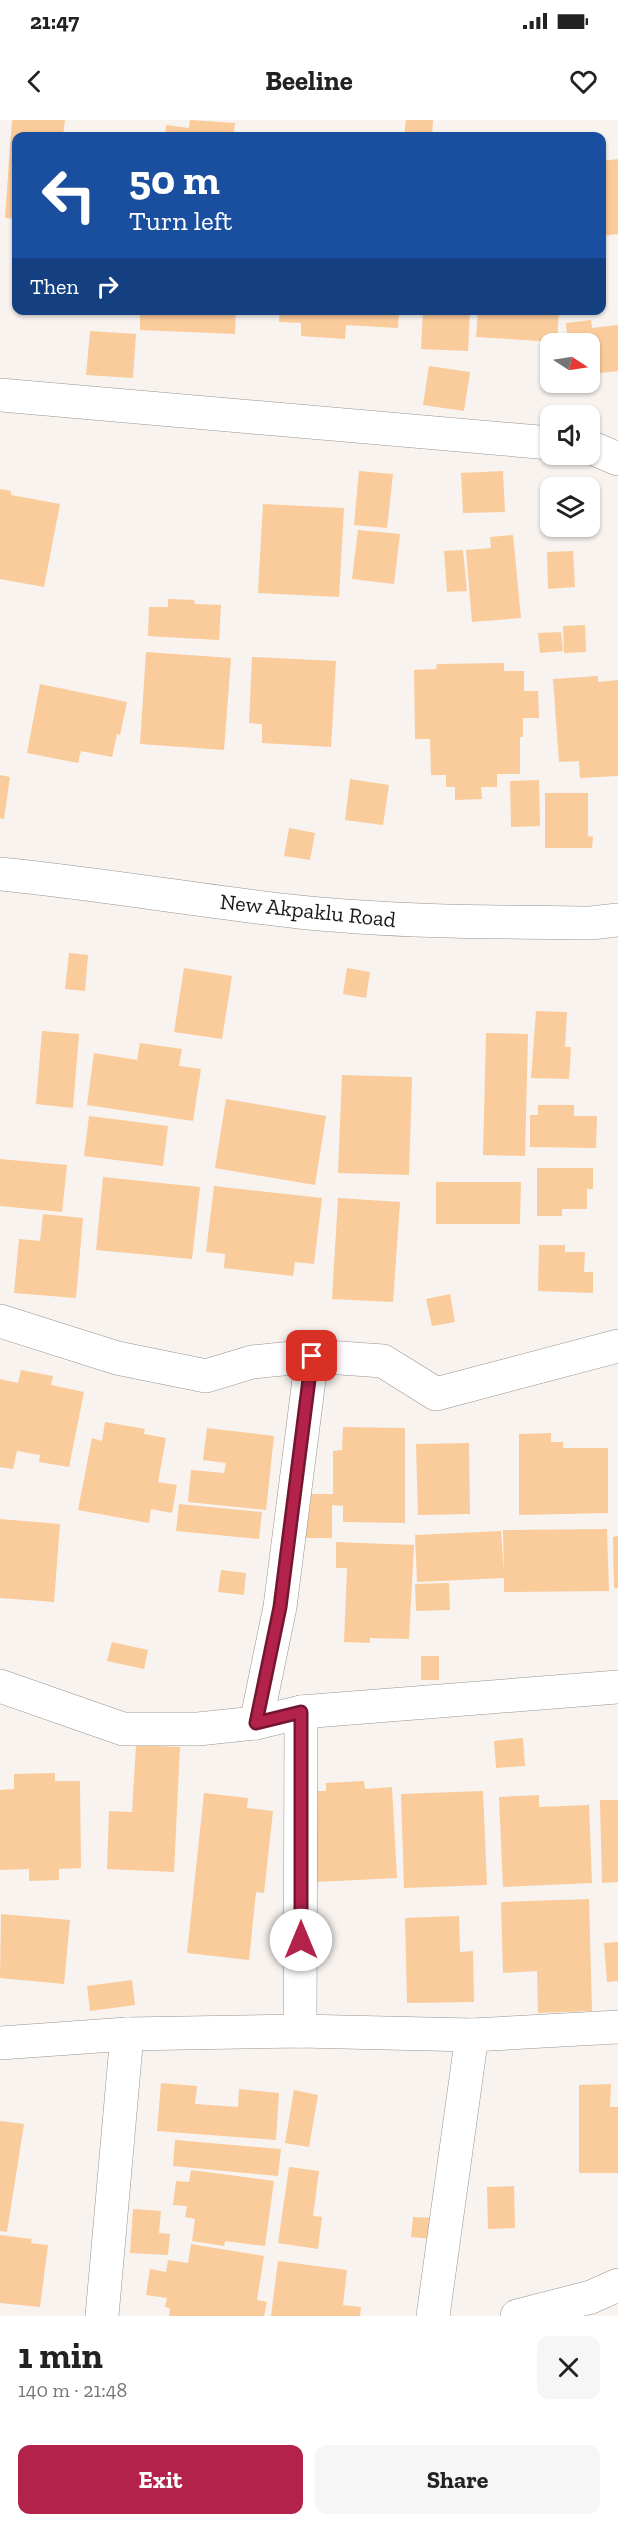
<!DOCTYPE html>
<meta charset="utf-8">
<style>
:root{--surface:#fff;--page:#f6f6f6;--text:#222;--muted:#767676;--accent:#b3224b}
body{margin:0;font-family:"Zilla Slab",serif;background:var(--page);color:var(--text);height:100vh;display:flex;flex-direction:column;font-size:22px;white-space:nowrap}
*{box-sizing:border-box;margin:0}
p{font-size:20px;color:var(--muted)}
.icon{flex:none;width:33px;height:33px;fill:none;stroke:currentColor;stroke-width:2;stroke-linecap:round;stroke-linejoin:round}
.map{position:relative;height:2196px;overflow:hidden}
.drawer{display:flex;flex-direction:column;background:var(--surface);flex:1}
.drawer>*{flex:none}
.guide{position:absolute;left:12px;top:12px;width:594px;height:183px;border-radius:12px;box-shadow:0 2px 4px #0004;background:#1a4fa0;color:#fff;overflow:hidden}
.needle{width:39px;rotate:102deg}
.tools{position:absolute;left:540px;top:213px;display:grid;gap:12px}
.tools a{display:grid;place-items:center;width:60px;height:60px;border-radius:12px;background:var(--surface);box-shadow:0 2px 4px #0004;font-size:30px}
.pin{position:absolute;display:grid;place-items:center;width:51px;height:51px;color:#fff;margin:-26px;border-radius:12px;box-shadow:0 3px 9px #0006}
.me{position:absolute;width:66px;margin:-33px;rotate:0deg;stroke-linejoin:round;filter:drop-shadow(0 0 4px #0008)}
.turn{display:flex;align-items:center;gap:21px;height:126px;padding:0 18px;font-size:27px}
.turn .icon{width:78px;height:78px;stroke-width:2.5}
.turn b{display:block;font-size:42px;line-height:51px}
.then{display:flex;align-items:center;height:57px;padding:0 18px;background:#0003;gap:12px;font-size:22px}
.round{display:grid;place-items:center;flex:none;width:63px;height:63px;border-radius:12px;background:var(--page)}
.summary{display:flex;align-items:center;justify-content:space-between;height:102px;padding:0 18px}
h1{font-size:36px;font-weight:700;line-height:45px}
.primary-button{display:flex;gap:12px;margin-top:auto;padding:12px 18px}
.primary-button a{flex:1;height:69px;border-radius:12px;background:var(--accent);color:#fff;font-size:24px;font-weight:700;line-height:69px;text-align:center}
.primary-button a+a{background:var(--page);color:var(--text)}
.status{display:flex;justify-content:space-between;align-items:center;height:42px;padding:0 30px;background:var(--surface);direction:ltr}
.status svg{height:16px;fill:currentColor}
header{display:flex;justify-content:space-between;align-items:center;height:78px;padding:0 18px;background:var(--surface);font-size:27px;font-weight:700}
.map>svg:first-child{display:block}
.building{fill:#facb9b}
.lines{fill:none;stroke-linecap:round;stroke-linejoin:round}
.minor-casing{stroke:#989490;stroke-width:34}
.minor{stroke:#fff;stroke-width:33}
.route-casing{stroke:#741631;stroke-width:15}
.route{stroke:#b3224b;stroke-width:10}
.labels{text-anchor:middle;stroke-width:6;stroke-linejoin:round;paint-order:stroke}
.street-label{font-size:22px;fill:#1e1c1b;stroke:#fff}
</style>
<div class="status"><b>21:47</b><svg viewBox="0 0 49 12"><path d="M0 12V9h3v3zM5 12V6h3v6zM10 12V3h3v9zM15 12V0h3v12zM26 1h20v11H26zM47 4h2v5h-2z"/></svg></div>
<header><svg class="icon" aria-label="back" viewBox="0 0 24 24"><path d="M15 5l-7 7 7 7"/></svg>Beeline<svg class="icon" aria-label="heart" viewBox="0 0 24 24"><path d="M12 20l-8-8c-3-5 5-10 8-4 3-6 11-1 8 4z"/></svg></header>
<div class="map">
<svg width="618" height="2196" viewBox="0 0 618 2196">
<rect width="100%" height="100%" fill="#f8f3ef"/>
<g class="building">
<path d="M12,0h53l-2,16h-47v83l-11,-1z"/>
<path d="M190,0l45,3 -1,9 23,4h-92l1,-11 23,3z"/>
<path d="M406,0h27l-1,16h-28z"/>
<path d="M618,39v75l-16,2v-75z"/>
<path d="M140,190h96l-1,24 -95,-4z"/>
<path d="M280,190h119l-1,18 -52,-3 -1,14 -44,-3v-13l-22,-1z"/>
<path d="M423,190h47l-2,41 -47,-2z"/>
<path d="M478,190h81l-2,32 -81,-5z"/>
<path d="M591,200l1,8 26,-3v46l-28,3v-30h-22l-2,-21z"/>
<path d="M90,211l46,3 -3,44 -47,-3z"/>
<path d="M429,246l41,6 -6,39 -41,-6z"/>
<path d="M359,351l34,3 -6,54 -33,-3z"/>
<path d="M503,351l2,41 -42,1 -2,-40z"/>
<path d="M0,369l11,2v4l49,9 -16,83 -44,-8z"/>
<path d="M263,384l81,4 -5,89 -81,-4z"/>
<path d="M358,410l42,4 -6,50 -42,-5z"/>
<path d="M513,415l8,83 -49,4 -6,-72 25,-2 -1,-11z"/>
<path d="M463,430l4,41 -20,1 -3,-41z"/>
<path d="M573,431l2,36 -27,2 -1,-37z"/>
<path d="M168,479l26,1 1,4 26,1 -2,35 -71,-4 1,-29h19z"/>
<path d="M585,505l1,27 -22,1 -1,-27z"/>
<path d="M561,512l2,19 -23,2 -2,-20z"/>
<path d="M146,532l85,6 -7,92 -84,-6z"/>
<path d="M252,537l84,4 -5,86 -69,-4v-19l-13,-1z"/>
<path d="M504,543v8h20v20h14l1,27h-16v19h-3v37h-23v13h-16l1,12 -27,1v-13h-9v-12h-15l-1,-36h-15l-1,-69 22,-1 1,-5z"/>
<path d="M598,556v6l20,-2v96l-38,2 -1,-17 -20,1 -6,-83z"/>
<path d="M40,564l87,18 -7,33 -3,-1 -5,23 -31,-6 -3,12 -51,-10z"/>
<path d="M0,655l10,2 -6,42 -4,-1z"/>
<path d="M350,659l39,6 -6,40 -38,-5z"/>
<path d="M539,660l1,46 -29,1 -1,-46z"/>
<path d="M545,673h43v43l5,1 -1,11h-47z"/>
<path d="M289,708l26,5 -5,27 -26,-4z"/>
<path d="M69,833l19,2 -3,36 -20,-2z"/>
<path d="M184,848l48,8 -10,63 -48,-7z"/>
<path d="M347,848l23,4 -4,26 -23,-4z"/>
<path d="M536,891l31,1 -2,35h6l-2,32 -38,-1z"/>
<path d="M42,911l37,3 -6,74 -37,-4z"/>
<path d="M486,913l42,1 -3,122 -42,-1z"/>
<path d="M140,923l42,6 -3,17 22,3 -8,52 -106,-16 7,-52 43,7z"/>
<path d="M342,955l70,2 -3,98 -71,-2z"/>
<path d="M226,979l100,17 -11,69 -100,-17z"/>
<path d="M538,985h36v11h23l-1,32 -66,-1v-32h8z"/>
<path d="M89,996l79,10 -5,40 -79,-10z"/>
<path d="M0,1039l67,6 -5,47 -62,-6z"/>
<path d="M537,1048h56v21h-6v20h-25v7h-25z"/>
<path d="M103,1057l97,10 -8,72 -96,-9z"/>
<path d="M436,1062h85l-1,42h-84z"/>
<path d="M214,1066l108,12 -8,66 -19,-2 -2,14 -69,-8 1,-14 -19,-2z"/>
<path d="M338,1078l62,4 -7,100 -61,-3z"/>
<path d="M43,1094l40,4 -7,80 -62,-5 5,-54 21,2z"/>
<path d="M539,1125h26v7h20l-1,20h9v21l-55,-2z"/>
<path d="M450,1174l5,28 -23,4 -6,-27z"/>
<path d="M21,1250l32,6 -2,9 33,7 -15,75 -30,-5 1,-7 -23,-4 -4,18 -13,-2v-88l18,4z"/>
<path d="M105,1302l40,7 -1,5 22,4 -8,44 19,3 -5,28 -21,-4 -2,14 -71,-13 14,-72 10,3z"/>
<path d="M343,1307l62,1v95l-62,-1v-16l-11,-1v33h-29v-44h30v-43l9,-1z"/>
<path d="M207,1308l67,8 -8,74 -78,-8 3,-32 33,3 2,-10 -23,-3z"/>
<path d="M551,1313v9h12v6h45v65l-89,2v-81z"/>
<path d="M469,1323l1,71 -52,1 -2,-71z"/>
<path d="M179,1384l83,8 -3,27 -83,-8z"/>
<path d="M0,1399l60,5 -6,78 -54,-4z"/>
<path d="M607,1409l2,62 -105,1v-14l-87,4 -2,-47 86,-4 3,42 -1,-43z"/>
<path d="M618,1416v52h-4l-1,-51z"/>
<path d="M336,1422l78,3 -5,94 -39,-1v5l-26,-1 3,-74h-11z"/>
<path d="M221,1450l25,3 -2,22 -26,-3z"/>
<path d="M449,1463l1,27 -34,1 -1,-27z"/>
<path d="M112,1522l36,8 -4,19 -37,-8z"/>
<rect x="421" y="1536" width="18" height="24"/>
<path d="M523,1618l2,28 -29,2 -2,-27z"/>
<path d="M136,1625l44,2 -6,125 -67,-3 2,-58 23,1z"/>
<path d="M55,1653v8h25l1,87 -22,1v11l-30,1v-12l-29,1v-80l14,-1v-15z"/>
<path d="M364,1661l1,8 27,-2 5,91 -81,4 -5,-91h15v-8z"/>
<path d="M483,1671l4,94 -83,3 -3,-94z"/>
<path d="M204,1673l44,5 -1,10 26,3 -9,82 -8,-1 -7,68 -62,-7z"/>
<path d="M539,1675v12l50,-2 3,78 -89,4 -4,-90z"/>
<path d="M600,1680h18v82l-16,1z"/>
<path d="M589,1779l3,112 -54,2 -1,-42 -34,2 -2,-71z"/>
<path d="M1,1794l69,6 -6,64 -64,-6z"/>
<path d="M459,1796l1,36 13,-1 1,51 -67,1 -2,-85z"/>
<path d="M618,1822v39l-11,1 -3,-39z"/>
<path d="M132,1860l3,25 -45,6 -3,-25z"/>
<path d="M161,1963l36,3 -2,18 43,3 1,-18 40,4 -3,47 -119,-9z"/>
<path d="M611,1964l-1,23h8v66h-39v-88z"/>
<path d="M294,1970l24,5 -9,52 -24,-4z"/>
<path d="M0,2001l24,3 -17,108 -7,-1z"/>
<path d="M175,2020l106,9 -3,27 -105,-10z"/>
<path d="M289,2047l30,4 -6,45 9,1 -4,32 -40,-6z"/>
<path d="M191,2050l83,11 -9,65 -40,-5 -1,5 -32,-5 3,-22 -10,-2 2,-11 -14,-1 3,-24 13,1z"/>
<path d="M514,2066l1,42 -27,1 -1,-42z"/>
<path d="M133,2089l28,2 -2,22 11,1 -2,21 -38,-2z"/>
<path d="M413,2097l21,1 -1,21 -22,-2z"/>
<path d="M0,2115l32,4 -1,4 17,2 -8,62 -40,-4z"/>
<path d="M191,2124l73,12 -7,44 10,2 -3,14h-95l1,-8 -5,-1 2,-9 -21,-3 4,-26 16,3 2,-12 20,3z"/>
<path d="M278,2141l69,9 -4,35 18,2 -1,9h-89z"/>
</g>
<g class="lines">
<defs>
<g id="minor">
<path d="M0,275l550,48"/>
<path d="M590,327l28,12"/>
<path d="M0,754c100,10 199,27 299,38 97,10 194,10 292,11l27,-3"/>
<path d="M0,1201l117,37 89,18 46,-14 60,-6 71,5 53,33 182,-48"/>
<path d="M0,1566l123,43h75l58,-6 45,-11 317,-25"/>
<path d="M256,1603l24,-116 32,-251"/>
<path d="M300,1911l1,-319"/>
<path d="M0,1923l127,-9 173,-3 172,4 146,-8"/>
<path d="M102,2196l25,-282"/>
<path d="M433,2196l39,-281"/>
<path d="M517,2196l74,-19 27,-12"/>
</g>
</defs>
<use href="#minor" class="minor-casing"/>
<use href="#minor" class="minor"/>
</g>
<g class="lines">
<defs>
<path id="route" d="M301,1820v-228l-45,11 24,-116 32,-251"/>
</defs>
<use href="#route" class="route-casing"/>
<use href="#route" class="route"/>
</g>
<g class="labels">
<g class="street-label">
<text transform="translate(308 790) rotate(6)" y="8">New Akpaklu Road</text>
</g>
</g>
</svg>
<div class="tools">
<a><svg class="needle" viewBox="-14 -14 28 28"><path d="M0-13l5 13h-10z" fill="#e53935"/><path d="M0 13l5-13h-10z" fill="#767676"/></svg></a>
<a><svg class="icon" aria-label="sound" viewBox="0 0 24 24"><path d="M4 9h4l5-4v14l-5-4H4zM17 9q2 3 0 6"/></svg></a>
<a><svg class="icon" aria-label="layers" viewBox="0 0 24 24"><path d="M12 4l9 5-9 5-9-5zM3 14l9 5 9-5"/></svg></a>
</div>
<div class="pin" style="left:312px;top:1236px;background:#d93025"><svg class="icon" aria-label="arrive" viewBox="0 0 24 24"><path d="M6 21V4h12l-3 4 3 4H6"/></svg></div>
<svg class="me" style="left:301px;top:1820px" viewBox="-20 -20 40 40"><circle r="19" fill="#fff"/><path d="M0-13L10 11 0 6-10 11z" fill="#b3224b"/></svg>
<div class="guide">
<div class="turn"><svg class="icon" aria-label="left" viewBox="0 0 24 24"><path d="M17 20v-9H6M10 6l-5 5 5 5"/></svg><div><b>50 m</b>Turn left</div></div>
<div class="then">Then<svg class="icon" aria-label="right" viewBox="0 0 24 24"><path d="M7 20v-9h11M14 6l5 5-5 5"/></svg></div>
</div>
</div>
<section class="drawer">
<div class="summary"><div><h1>1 min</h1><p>140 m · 21:48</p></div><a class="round"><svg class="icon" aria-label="close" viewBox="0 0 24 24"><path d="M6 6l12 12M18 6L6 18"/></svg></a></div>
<div class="primary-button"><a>Exit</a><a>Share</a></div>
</section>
